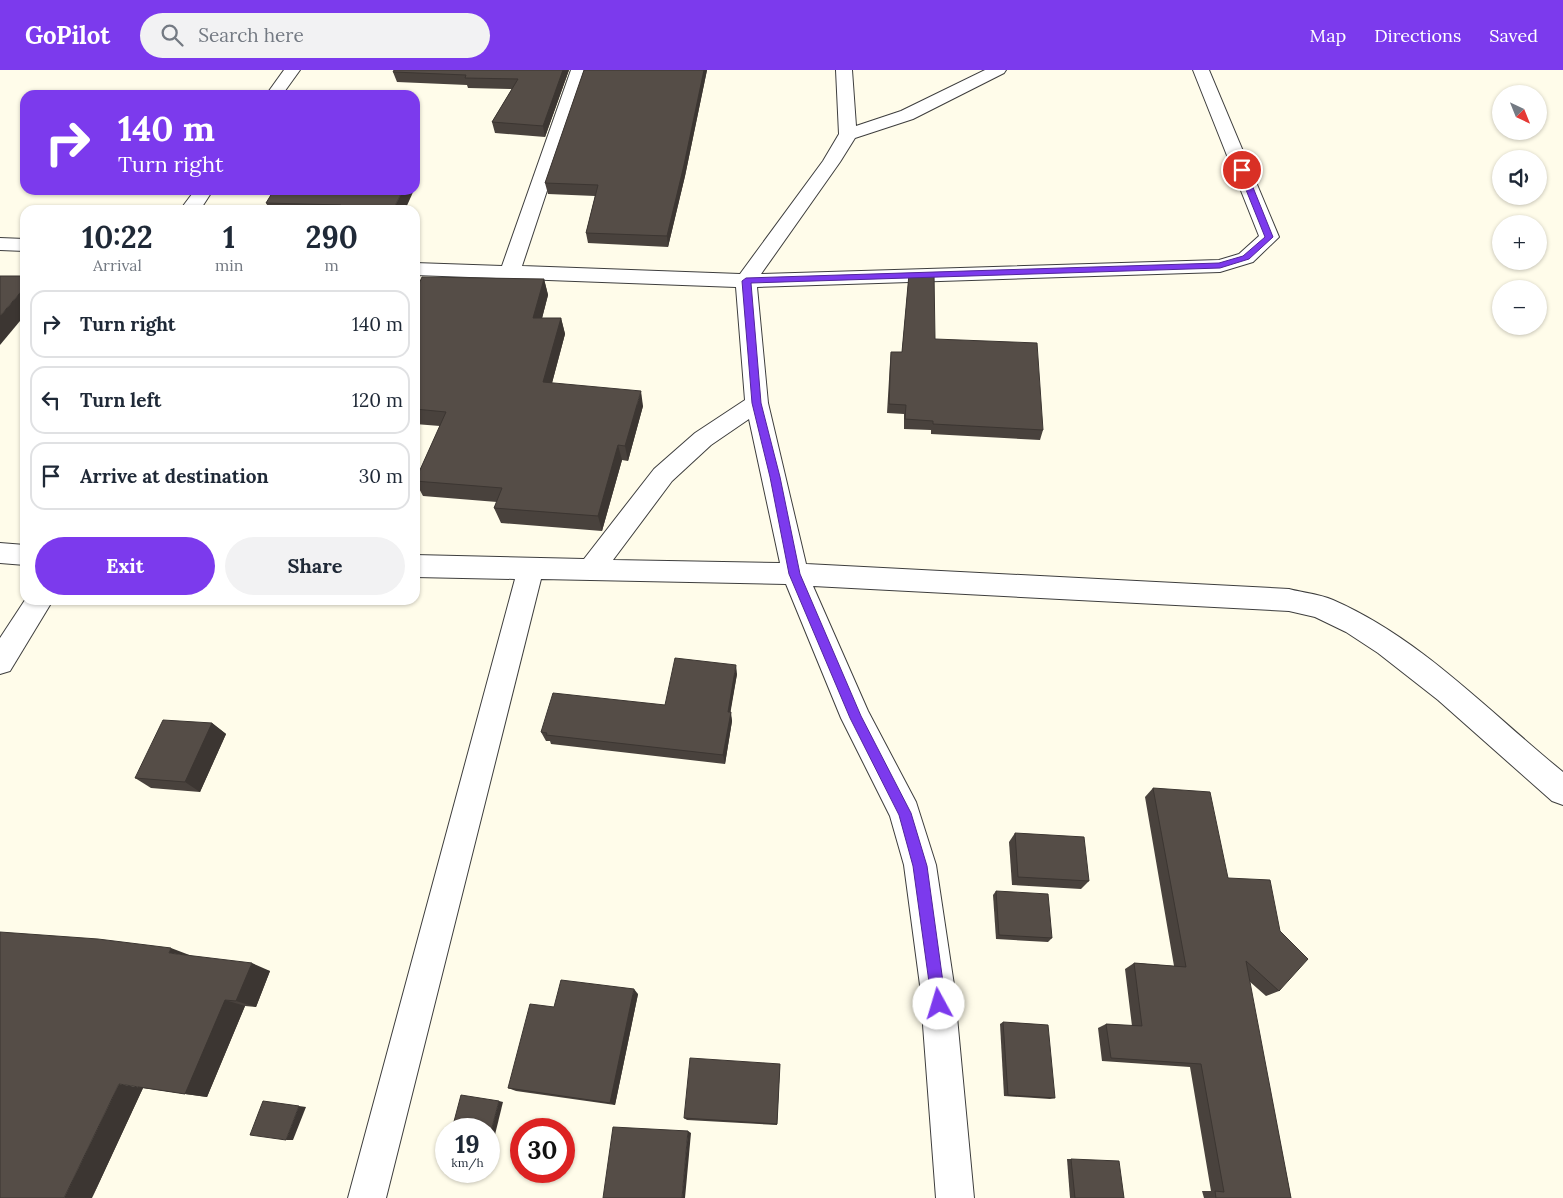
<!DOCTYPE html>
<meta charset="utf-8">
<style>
:root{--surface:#fff;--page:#f2f2f3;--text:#1f2937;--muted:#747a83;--line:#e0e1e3;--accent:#7c3aed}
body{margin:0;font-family:Lora,serif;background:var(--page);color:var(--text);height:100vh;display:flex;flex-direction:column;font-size:19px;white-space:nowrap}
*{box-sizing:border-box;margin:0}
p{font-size:16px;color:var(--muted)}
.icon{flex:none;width:28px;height:28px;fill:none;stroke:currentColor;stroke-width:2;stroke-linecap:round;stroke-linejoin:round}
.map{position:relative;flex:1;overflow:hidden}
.sheet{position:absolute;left:20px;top:135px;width:400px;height:400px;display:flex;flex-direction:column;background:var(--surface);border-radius:15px;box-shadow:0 1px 4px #0004}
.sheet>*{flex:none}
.guide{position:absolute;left:20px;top:20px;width:400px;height:105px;border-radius:15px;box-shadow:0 1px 4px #0004;background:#7c3aed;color:#fff;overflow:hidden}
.needle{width:32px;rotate:137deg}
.tools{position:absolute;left:1492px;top:15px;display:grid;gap:10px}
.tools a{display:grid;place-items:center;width:55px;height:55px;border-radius:50%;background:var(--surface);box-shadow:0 1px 4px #0004;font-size:25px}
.speed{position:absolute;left:435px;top:1048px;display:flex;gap:10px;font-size:25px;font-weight:700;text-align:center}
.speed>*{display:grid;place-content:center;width:65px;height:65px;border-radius:50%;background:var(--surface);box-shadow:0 1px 4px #0004;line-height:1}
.speed small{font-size:12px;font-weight:400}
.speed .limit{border:8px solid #d22;background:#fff;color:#111}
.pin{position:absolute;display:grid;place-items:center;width:42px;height:42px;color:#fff;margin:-21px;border:2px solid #fff;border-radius:50%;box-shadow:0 1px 5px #0007}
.me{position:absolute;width:55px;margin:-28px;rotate:354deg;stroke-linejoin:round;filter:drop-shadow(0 0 4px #0008)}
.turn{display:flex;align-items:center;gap:18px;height:105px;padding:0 15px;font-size:22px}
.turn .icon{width:65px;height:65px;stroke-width:2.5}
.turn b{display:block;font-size:35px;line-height:42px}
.eta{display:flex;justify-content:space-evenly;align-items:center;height:85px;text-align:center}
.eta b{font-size:30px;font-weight:700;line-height:35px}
.primary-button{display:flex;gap:10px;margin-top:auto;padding:10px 15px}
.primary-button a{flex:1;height:58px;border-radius:30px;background:var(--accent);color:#fff;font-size:20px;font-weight:700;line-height:58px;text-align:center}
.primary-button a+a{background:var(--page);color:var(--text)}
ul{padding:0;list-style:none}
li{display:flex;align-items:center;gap:15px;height:68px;margin:0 10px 8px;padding:0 5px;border:2px solid var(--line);border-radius:15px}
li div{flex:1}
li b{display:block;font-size:19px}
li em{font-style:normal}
header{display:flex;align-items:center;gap:30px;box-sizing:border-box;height:70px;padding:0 25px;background:var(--accent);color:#fff}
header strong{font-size:24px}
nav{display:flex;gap:28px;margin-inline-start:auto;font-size:18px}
.search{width:350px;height:45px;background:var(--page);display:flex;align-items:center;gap:12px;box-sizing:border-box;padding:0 18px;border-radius:28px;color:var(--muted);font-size:19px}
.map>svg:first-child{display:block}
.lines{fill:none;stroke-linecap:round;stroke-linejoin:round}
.minor-casing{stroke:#3e3e3e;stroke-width:2}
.minor{fill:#fff;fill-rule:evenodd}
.wall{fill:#49423d}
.shaded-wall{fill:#3c3632}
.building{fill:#554d47;stroke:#3c3632}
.route{fill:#7c3aed;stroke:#51269a}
</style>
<header>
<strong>GoPilot</strong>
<div class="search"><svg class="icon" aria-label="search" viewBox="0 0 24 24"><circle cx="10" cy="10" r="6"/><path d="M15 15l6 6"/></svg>Search here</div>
<nav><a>Map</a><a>Directions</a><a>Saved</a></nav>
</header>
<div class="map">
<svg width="1563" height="1128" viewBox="0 0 1563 1128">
<rect width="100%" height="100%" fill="#fffcea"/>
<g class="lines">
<defs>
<g id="minor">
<path d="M284,0h16l-18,25h-16z"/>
<path d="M571,0h16l-65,196 218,8 83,-113 16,-27 -3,-64h16l4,56 45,-15 84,-41h21l-2,3 -91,46 -58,19 -15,24 -79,112 458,-14 20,-6 20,-18 -66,-166h16l70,167 -26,25 -33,10 -463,15 11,116 38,161 483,25c15,4 30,5 44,11 89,39 156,112 230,172v33l-11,-4 -114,-101 -60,-47 -32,-21 -31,-15 -26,-6 -476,-25 55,125 48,91 20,63 18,120 20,213h-38l-16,-213 -16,-120 -14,-49 -49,-98 -55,-134 -245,-5 -155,619h-38l167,-619 -100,-2v-22l169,4 70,-90 41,-36 50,-33 -9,-113 -321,-12v-12l87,3zM749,349l31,144 -167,-3 59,-79 39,-36z"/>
<path d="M195,120h18l-13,20h-20z"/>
<path d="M0,168l25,1v12l-25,-1z"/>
<path d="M0,473l25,2v20l-25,-2z"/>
<path d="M25,530h28l-43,71 -10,3v-36z"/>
</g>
</defs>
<use href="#minor" class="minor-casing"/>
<use href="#minor" class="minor"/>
</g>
<g class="wall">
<path d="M569,0l-24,67 -50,-4 -3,-11 20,-33 -44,-1 -1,-3 -70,-3 -4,-10z"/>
<path d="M584,0h123l-22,106 -17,71 -80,-4 -2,-10 9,-37 -47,-2 -3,-11z"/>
<path d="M274,120l131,20h-135l-4,-7z"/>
<path d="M909,204l26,65 108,91 -3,10 -109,-6v-4l-27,-1v-15l-17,-1 3,-51 1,-10h11z"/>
<path d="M544,209l4,16 -6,23h19l4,16 -13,49 91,23 -15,55 -6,-1 -20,71 -101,-8 -7,-15 3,-6 -74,-6 -8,-15 25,-55 -25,-2v-131z"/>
<path d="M737,604l-7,38 2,9 -7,43 -174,-20 -1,-3h-4l-5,-9 124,-27z"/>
<path d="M212,653l14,11 -26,58 -49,-4 -16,-10z"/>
<path d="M1153,718l75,90 51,113 -13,5 -17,-15 42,217h-87l-2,-7h9l-21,-124 -88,-6 -4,-33 8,-4 26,2 -7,-57 9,-6 40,3 -29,-169z"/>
<path d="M1015,763l74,48 -8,8 -69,-4 -3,-43z"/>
<path d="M996,821l56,47 -4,4 -52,-3 -3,-44z"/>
<path d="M192,886l78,15 -14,36 -11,-1 -38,91 -64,-9 -51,110z"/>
<path d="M638,924l-23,111 -99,-14 -8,-3 46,-81z"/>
<path d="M1003,952l52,76 -5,1 -46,-3 -4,-72z"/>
<path d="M780,994l-3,61 -90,-5 -3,-2z"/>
<path d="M1067,1089h4l53,39h-54z"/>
</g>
<g class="shaded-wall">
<path d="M563,0h6l-24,67 -2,-11z"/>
<path d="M704,0h3l-22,106 -17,71 -1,-11z"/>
<path d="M403,120h11l-9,20h-12z"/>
<path d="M544,209l4,16 -10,39 -5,-16z"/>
<path d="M25,217v28l-25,30v-29z"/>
<path d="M561,248l4,16 -17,64 -5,-16z"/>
<path d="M641,321l2,15 -15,55 -3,-15z"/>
<path d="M618,375l4,15 -20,71 -4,-15z"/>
<path d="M736,595l1,9 -8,47 -1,-9z"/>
<path d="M731,642l1,9 -7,43 -2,-9z"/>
<path d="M212,653l14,11 -26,58 -15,-10z"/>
<path d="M171,878l21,8 -23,-3z"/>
<path d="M252,893l18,8 -14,36 -20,-6z"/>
<path d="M634,919l4,5 -23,111 -5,-2z"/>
<path d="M225,930l20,6 -38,91 -22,-3z"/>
<path d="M119,1014l24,4 -51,110h-28z"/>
<path d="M499,1031l4,1 -12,49h-2v-12z"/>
<path d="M299,1036l7,1 -13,33h-7z"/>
<path d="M688,1061l3,2 -6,65h-3z"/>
</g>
<g class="building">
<path d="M394,0h169l-20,56 -51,-4 26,-43 -53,-1 1,-3 -73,-3z"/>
<path d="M584,0h120l-20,95 -17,71 -81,-3 12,-48 -53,-2z"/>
<path d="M274,120h129l-10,20h-54l2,-5 -75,-2z"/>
<path d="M909,204h25l1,65 102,4 6,87 -110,-6v-3l-28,-2 1,-14 -17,-1 2,-52h11z"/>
<path d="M0,206h25v11l-25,29z"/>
<path d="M422,207l122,2 -11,39h28l-18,64 98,9 -16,55 -7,-1 -20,71 -104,-8 8,-20 -87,-7 31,-69 -31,-3v-116z"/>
<path d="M675,588l61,7 -8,47h3l-8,43 -177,-20 1,-2 -6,-1 12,-39 112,12z"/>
<path d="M163,650l49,3 -27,59 -50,-4z"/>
<path d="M1153,718l57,4 18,86 42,2 10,51 28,28 -29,32 -33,-30 45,237h-75l-1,-7 9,1 -23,-128 -90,-6 -5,-34 36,2 -8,-63 52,4z"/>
<path d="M1015,763l69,4 5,44 -71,-4z"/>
<path d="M996,821l52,3 4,44 -53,-3z"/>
<path d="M0,862l98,7 73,9 -2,5 83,10 -16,38 -11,-1 -40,94 -66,-10 -55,114h-64z"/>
<path d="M561,910l73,9 -24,114 -102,-15 22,-84 24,3z"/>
<path d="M1003,952l45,3 7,73 -47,-3z"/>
<path d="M690,988l90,6 -3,60 -93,-6z"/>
<path d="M461,1025l38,6 -10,38v-10h-37z"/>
<path d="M263,1031l36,5 -13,34 -36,-5z"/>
<path d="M613,1057l75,4 -6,67h-79z"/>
<path d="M1071,1089l48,2 5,37h-49z"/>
</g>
<path class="route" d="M1242,98l4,2 27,67 -24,22 -29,9 -469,15 10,120 19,74 20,97 61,142 50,97 16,53 19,138 -2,5 -5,2 -5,-2 -2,-5 -19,-138 -14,-51 -49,-97 -61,-144 -19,-97 -18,-74 -10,-122 4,-3 473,-15 24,-7 22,-19 -27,-67z"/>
</svg>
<div class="tools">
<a><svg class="needle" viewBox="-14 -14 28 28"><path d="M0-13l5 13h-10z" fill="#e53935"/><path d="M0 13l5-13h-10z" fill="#747a83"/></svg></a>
<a><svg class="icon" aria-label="sound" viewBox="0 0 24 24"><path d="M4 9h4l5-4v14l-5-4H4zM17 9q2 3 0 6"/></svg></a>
<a>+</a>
<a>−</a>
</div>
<div class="speed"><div>19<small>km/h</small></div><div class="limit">30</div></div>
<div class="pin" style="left:1242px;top:100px;background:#d93025"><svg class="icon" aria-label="arrive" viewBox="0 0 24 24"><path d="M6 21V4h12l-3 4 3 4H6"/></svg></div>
<svg class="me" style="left:939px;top:934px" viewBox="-20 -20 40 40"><circle r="19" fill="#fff"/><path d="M0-13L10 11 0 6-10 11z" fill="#7c3aed"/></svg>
<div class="guide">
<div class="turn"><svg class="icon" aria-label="right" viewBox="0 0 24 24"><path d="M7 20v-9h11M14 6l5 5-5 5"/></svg><div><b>140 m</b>Turn right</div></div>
</div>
<section class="sheet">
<div class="eta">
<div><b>10:22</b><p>Arrival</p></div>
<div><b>1</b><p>min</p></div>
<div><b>290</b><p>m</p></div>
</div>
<ul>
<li><svg class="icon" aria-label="right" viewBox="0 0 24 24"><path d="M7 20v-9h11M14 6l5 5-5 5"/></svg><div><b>Turn right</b></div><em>140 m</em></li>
<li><svg class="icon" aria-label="left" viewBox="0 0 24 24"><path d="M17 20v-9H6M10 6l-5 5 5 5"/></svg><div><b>Turn left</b></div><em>120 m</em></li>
<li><svg class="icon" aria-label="arrive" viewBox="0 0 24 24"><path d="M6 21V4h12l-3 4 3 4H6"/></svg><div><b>Arrive at destination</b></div><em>30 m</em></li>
</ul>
<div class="primary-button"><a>Exit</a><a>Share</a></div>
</section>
</div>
